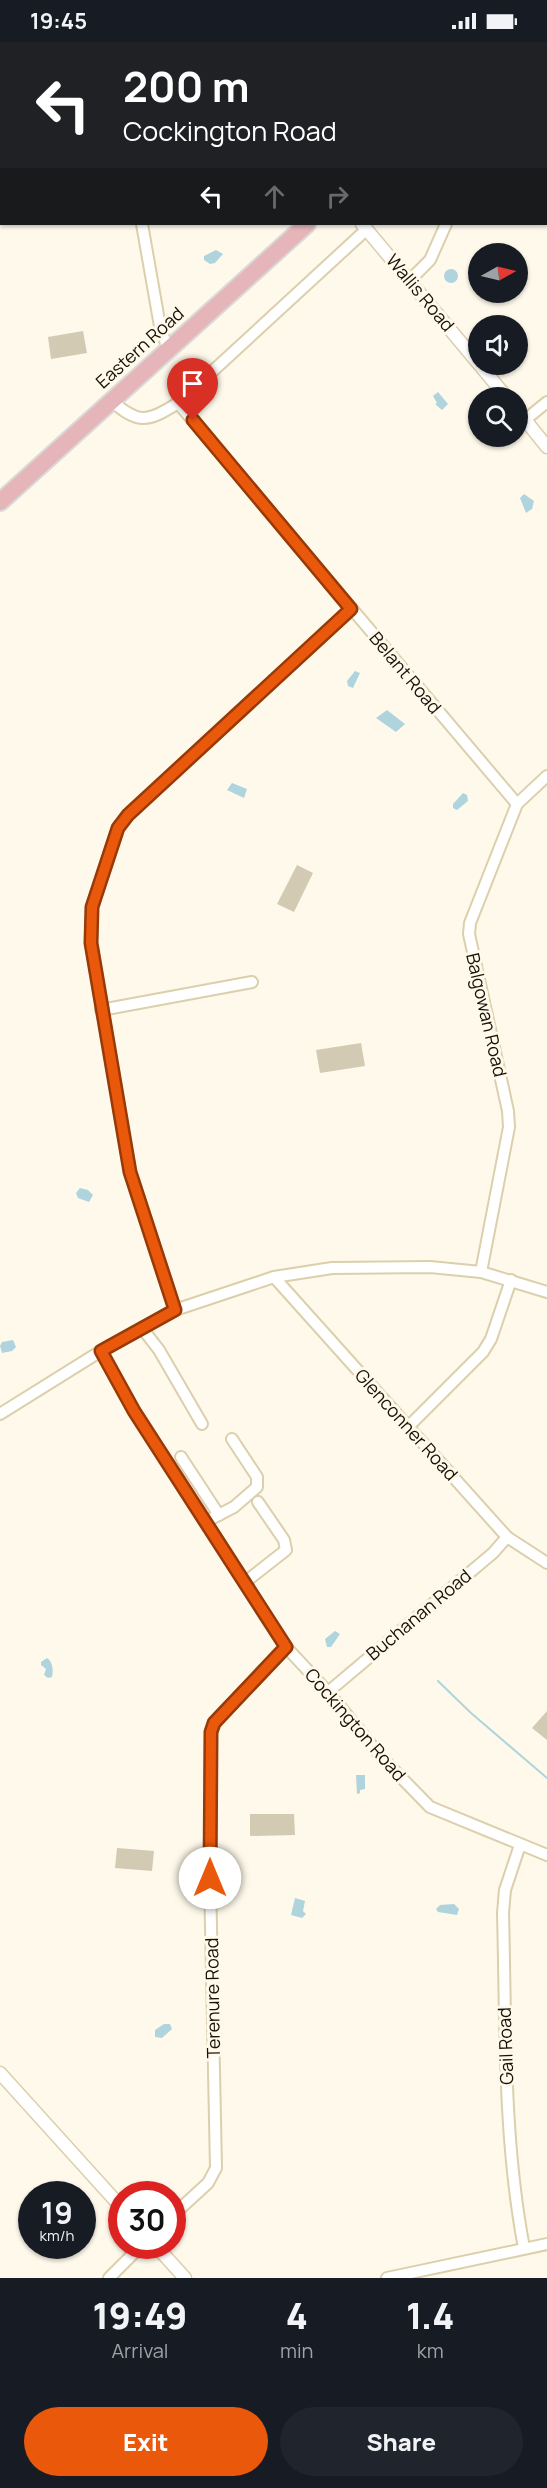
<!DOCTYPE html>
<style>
:root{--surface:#171b24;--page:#20242c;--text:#f1f3f6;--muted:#9ea1a6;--accent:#ea580c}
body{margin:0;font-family:Manrope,sans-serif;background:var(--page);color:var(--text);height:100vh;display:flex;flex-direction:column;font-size:22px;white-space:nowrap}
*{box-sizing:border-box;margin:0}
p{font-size:20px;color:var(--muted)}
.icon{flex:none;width:33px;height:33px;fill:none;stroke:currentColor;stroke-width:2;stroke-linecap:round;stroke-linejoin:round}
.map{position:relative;height:2236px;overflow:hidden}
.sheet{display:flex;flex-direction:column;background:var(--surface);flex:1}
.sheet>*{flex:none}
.hud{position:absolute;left:0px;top:0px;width:548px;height:183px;box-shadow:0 2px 4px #0004;background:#202124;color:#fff;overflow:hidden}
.needle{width:39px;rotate:82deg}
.controls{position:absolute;left:468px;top:201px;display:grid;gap:12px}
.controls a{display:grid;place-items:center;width:60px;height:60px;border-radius:50%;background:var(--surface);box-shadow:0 2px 4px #0004;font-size:30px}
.speed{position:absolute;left:18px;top:2139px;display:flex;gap:12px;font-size:30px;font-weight:700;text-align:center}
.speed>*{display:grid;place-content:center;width:78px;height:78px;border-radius:50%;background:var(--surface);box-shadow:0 2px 4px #0004;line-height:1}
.speed small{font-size:15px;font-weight:400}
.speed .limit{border:9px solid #d22;background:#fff;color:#111}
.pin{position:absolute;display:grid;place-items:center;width:51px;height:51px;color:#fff;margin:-62px -26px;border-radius:50% 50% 50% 0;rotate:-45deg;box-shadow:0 0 6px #0007}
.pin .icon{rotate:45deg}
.me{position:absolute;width:66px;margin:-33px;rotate:0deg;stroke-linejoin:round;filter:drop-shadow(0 0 4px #0008)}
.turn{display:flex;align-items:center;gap:21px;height:126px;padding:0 24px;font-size:27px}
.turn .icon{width:78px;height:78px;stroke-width:2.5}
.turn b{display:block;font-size:42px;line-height:51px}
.lanes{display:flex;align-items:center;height:57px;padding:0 24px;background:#0003;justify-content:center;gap:30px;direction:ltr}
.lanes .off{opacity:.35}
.eta{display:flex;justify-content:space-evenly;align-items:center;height:102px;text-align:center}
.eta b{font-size:36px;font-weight:800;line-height:42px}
.action{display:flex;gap:12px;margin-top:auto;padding:12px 24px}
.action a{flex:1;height:69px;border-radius:36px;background:var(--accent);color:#fff;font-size:24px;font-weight:800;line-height:69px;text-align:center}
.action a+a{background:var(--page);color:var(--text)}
.status{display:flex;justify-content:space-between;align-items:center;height:42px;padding:0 30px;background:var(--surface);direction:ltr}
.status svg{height:16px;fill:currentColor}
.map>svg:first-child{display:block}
.green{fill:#d2cab2}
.water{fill:#afd4dd}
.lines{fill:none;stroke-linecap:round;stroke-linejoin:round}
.stream{stroke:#afd4dd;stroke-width:2}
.minor-casing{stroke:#dbcfac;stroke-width:14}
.tertiary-casing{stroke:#dbcfac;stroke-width:15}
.primary-casing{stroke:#dad9d7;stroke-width:20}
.minor{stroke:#fff;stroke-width:10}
.tertiary{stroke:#fff;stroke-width:12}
.primary{stroke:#e5b5b9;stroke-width:16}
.route-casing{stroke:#983908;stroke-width:15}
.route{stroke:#ea580c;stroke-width:10}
.labels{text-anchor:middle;stroke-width:6;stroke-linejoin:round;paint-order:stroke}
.street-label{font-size:18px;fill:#171206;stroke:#fef9eb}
</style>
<div class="status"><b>19:45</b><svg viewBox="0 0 49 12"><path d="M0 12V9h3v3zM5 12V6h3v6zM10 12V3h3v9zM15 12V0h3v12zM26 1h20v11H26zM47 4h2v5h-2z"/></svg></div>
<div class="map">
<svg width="547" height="2236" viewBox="0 0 547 2236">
<rect width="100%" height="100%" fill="#fef9eb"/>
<g class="green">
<path d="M83,289l4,22 -36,6 -3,-22z"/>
<path d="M297,823l16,8 -19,39 -17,-8z"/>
<path d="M361,1001l4,23 -45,7 -4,-23z"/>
<path d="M547,1669v29l-15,-12z"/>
<path d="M250,1772h44l1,21 -45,1z"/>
<path d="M117,1806l37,3 -2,20 -37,-3z"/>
</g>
<g class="water">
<path d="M216,208l7,4 -8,9 -5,1 -6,-4v-4z"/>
<circle cx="451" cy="234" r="7"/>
<path d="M438,350l10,12 -6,6 -7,-6 2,-1 -4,-7z"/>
<path d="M524,452l10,7 -2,8 -6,4 -6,-15z"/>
<path d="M355,629l5,2 -7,15 -5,-2 -1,-5z"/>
<path d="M387,668l18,14 -9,8 -20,-14z"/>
<path d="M232,741l15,6 -3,9 -17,-8z"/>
<path d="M463,751l4,2 1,6 -11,9 -4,-2v-4z"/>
<path d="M80,1146l8,2 5,5 -4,7 -11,-4 -2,-5z"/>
<path d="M13,1298l3,7 -4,4 -10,2 -2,-7 2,-4z"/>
<path d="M335,1589l5,3 -9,13h-4l-2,-8z"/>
<path d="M47,1616c5,2 7,13 5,19l-4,1 -4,-3 2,-6 -5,-4v-3z"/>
<path d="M356,1733h9v14l-5,1v3l-3,1z"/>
<path d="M295,1856l10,3 -2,10 3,3 -4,4 -11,-3z"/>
<path d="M454,1862l5,5 -2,6 -19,-3 -2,-3 4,-4z"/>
<path d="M164,1982h6l2,5 -10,9 -7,-1v-7z"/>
</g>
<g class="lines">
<path class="stream" d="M438,1639l33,32 76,65"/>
<defs>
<g id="minor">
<path d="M110,0v2"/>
<path d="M379,0l1,2"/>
<path d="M546,43l1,-1"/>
<path d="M142,182l19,108 8,17"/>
<path d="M410,238l20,-20 16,-36"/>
<path d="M111,358c27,25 37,22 67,3l189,-174"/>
<path d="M178,361l339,401"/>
<path d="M525,378l22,-18"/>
<path d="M101,968l151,-28"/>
<path d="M481,1230l28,-145 -1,-16 -39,-177 1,-11 47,-119 30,-28"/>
<path d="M274,1235l233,260 40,26"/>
<path d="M175,1268l-45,-138 -39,-229 1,-36 26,-79 9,-13 224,-205"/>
<path d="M142,1286l17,22 43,74"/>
<path d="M101,1309l33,60 152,236 42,45 54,66 48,49 117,48"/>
<path d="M0,1372l101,-63 74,-41 99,-33 58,-9 98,-1 51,5 66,20"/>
<path d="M408,1385l75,-75 8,-13 20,-59"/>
<path d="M181,1415l38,58"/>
<path d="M205,1480l29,-15 23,-20v-10l-25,-38"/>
<path d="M244,1541l42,-33 -2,-10 -26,-38"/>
<path d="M328,1650l165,-139 14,-16"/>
<path d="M520,1803l-15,45 -2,23c3,112 0,225 21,335"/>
<path d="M172,2174l36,-33 8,-15 -6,-290 1,-146 7,-14 68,-71"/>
<path d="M109,2236l32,-32"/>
<path d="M387,2236l160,-34"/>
</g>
<g id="tertiary">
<path d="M362,182l116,139"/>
<path d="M479,322l28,34"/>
<path d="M518,369l29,36"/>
<path d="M0,2031l122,135"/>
<path d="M156,2204l29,32"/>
</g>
<g id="primary">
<path d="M504,2l1,-2"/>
<path d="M0,460l307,-278"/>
</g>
</defs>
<use href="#minor" class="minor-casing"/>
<use href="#tertiary" class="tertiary-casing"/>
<use href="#primary" class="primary-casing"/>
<use href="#minor" class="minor"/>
<use href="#tertiary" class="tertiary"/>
<use href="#primary" class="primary"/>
</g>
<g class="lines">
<defs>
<path id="route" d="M193,378l158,189 -223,206 -10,13 -26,79 -1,36 39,229 45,138 -74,41 33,60 152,236 -72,76 -3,9 -1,146"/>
</defs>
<use href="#route" class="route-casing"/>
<use href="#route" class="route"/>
</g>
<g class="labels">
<g class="street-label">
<text transform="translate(420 251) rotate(50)" y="6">Wallis Road</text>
<text transform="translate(140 306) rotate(-42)" y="6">Eastern Road</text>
<text transform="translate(405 631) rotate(50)" y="6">Belant Road</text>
<text transform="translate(486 973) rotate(77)" y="6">Balgowan Road</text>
<text transform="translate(406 1383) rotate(48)" y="6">Glenconner Road</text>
<text transform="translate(419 1573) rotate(-40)" y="6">Buchanan Road</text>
<text transform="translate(355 1683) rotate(49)" y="6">Cockington Road</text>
<text transform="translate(213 1956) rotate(-91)" y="6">Terenure Road</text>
<text transform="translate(506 2004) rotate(-92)" y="6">Gail Road</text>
</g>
</g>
</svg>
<div class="controls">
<a><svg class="needle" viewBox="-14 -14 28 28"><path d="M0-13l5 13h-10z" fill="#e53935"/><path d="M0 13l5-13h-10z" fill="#9ea1a6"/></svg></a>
<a><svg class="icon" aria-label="sound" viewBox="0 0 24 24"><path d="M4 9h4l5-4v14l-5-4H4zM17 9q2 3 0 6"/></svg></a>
<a><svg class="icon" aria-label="search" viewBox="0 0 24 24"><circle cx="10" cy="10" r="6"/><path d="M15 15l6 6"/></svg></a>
</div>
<div class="speed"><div>19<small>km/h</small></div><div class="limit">30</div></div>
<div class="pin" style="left:193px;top:378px;background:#d93025"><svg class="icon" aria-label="arrive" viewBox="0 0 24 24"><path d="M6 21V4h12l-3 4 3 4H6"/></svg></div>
<svg class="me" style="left:210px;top:1836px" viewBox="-20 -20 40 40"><circle r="19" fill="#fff"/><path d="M0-13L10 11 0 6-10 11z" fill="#ea580c"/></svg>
<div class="hud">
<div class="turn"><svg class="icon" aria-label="left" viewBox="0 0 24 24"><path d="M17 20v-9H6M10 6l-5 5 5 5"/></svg><div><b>200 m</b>Cockington Road</div></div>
<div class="lanes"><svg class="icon" aria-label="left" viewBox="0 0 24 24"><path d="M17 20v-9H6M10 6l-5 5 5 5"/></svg><svg class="icon off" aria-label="ahead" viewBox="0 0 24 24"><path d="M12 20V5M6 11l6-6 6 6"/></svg><svg class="icon off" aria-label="right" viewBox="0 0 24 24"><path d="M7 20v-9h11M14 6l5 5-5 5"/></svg></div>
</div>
</div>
<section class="sheet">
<div class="eta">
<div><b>19:49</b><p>Arrival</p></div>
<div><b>4</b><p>min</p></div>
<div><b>1.4</b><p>km</p></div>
</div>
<div class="action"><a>Exit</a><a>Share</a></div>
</section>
